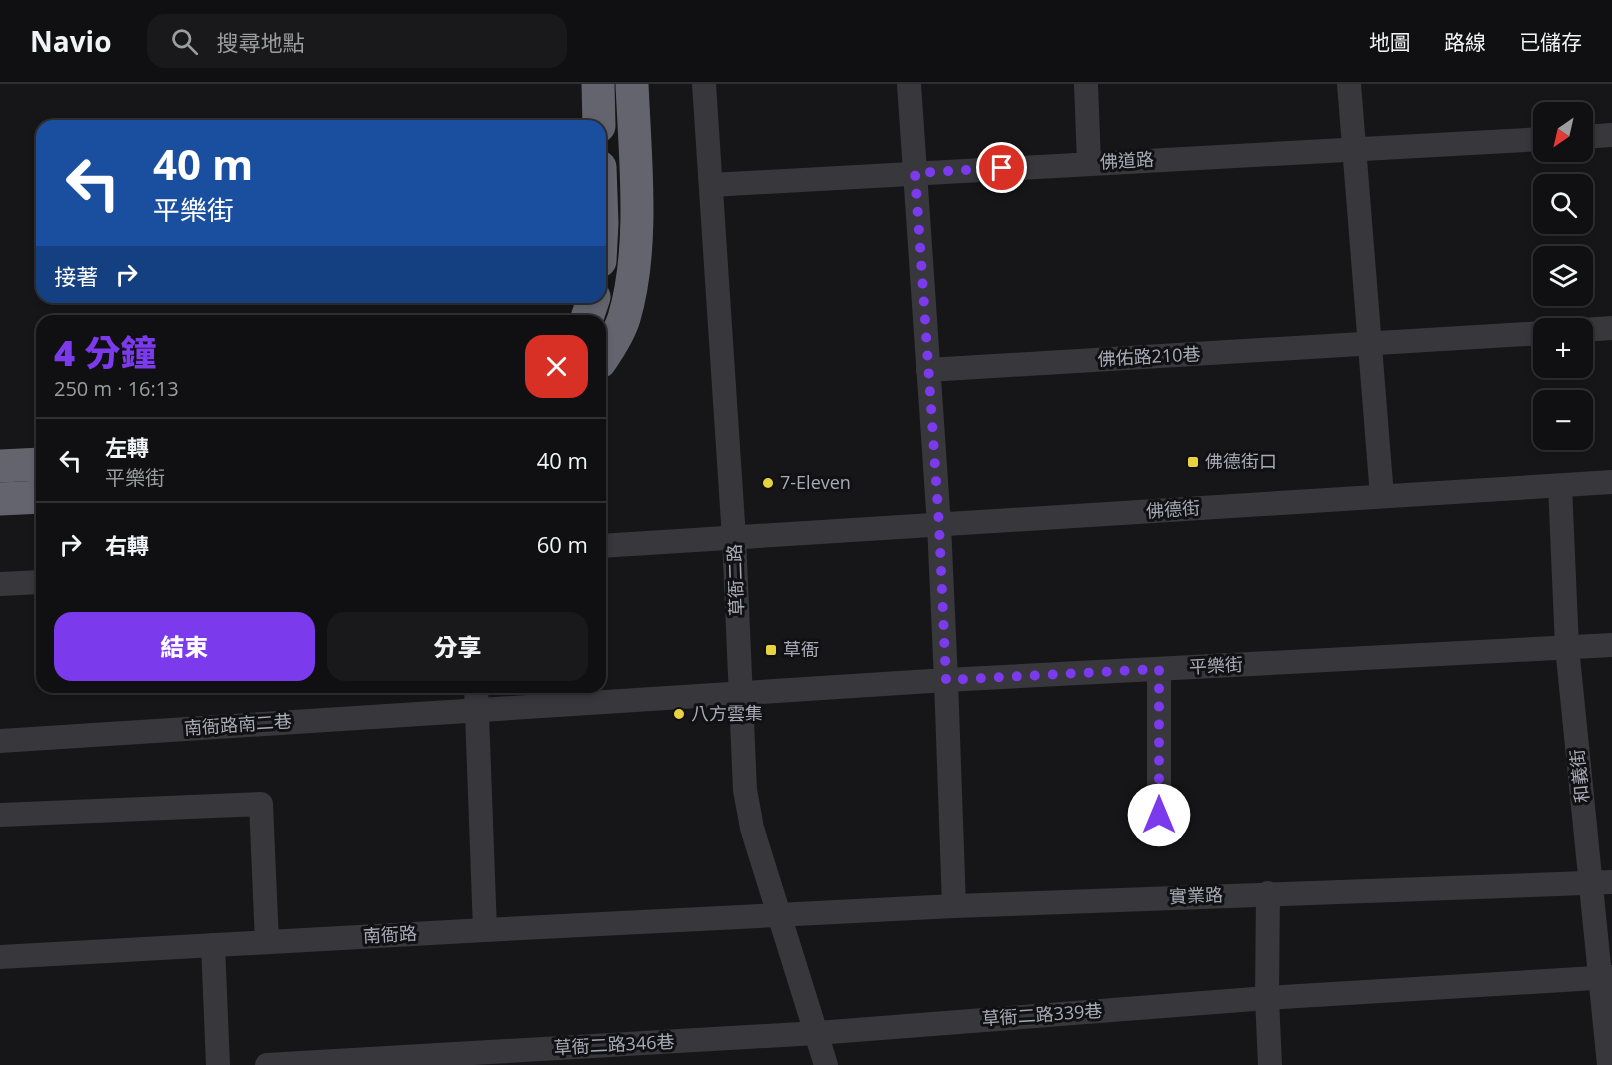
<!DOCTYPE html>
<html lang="zh-TW">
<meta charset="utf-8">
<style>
:root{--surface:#101012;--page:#19191b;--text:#f1f3f6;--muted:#9c9d9f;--line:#303032;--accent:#7c3aed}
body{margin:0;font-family:"Open Sans","Noto Sans TC",sans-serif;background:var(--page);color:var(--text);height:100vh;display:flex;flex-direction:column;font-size:22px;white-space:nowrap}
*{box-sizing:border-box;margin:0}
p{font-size:20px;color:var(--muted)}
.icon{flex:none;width:33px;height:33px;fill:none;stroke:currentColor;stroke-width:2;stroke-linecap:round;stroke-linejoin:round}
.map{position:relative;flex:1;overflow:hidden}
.drawer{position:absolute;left:36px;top:231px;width:570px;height:378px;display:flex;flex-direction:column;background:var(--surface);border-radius:18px;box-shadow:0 3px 9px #0003,0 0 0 2px var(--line)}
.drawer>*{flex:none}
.top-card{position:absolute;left:36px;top:36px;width:570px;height:183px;border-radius:18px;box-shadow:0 3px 9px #0003,0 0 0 2px var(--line);background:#1a4fa0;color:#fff;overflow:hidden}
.needle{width:39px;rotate:214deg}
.fabs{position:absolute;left:1533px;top:18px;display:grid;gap:12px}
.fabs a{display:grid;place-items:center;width:60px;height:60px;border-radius:12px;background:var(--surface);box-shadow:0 3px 9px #0003,0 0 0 2px var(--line);font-size:30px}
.pin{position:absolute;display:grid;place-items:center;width:51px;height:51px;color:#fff;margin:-26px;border:3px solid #fff;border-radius:50%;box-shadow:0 2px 6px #0007}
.me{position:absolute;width:66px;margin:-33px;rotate:0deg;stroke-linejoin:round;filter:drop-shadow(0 0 4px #0008)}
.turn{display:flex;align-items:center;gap:21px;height:126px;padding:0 18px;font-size:27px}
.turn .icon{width:78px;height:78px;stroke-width:2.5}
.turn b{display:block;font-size:42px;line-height:51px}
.then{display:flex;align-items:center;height:57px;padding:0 18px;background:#0003;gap:12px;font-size:22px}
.round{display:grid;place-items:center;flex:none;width:63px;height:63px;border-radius:18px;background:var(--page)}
.head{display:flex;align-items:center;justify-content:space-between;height:102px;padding:0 18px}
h1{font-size:36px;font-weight:800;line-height:45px;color:var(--accent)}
.button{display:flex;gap:12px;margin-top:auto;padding:12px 18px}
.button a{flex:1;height:69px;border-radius:18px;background:var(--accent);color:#fff;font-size:24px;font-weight:800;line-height:69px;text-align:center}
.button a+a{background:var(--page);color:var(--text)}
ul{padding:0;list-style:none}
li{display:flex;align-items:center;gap:18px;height:84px;padding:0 18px;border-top:2px solid var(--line)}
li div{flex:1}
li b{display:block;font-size:22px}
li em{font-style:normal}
header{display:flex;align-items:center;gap:36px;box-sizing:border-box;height:84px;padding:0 30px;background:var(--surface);border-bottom:2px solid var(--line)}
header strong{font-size:28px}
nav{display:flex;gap:33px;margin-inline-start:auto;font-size:21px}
.search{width:420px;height:54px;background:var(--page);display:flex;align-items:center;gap:15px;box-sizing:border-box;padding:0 21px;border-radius:18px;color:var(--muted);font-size:22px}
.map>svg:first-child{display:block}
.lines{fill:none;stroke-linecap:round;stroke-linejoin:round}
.street{stroke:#37373c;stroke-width:24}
.highway{stroke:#63646d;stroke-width:33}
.route{stroke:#7c3aed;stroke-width:10;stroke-dasharray:0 18}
.poi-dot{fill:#e7d33f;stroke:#111113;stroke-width:2}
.labels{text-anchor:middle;stroke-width:6;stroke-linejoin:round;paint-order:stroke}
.street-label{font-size:18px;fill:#a9aab7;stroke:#111113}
.poi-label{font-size:18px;fill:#a9aab7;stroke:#111113;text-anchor:start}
</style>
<header>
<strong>Navio</strong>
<div class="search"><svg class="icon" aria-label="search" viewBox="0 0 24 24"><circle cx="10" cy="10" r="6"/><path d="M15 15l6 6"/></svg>搜尋地點</div>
<nav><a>地圖</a><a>路線</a><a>已儲存</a></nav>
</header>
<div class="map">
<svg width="1612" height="981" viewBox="0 0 1612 981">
<rect width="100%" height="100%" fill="#161618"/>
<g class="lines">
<g class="street">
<path d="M704,0l30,454 11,252 7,38 74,237"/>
<path d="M1086,0l3,79"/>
<path d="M1349,0l33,412"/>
<path d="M1582,53l30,-2"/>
<path d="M711,101l833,-46"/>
<path d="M1582,246l30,-2"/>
<path d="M928,286l616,-37"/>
<path d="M1560,402l7,161 42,418"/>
<path d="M600,462l1012,-64"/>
<path d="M0,500l42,-2"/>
<path d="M1159,585v146"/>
<path d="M476,603l9,243"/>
<path d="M0,657l946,-61 -7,-155 -30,-441"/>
<path d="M0,731l261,-11 6,138"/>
<path d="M1268,809l-1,105 3,67"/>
<path d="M954,822l-8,-226 666,-35"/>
<path d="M213,861l5,120"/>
<path d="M0,873l485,-27 469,-24 658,-24"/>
<path d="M267,981l550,-32 450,-35 345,-21"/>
</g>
<g class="highway">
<path d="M598,0l1,42"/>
<path d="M600,83l2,56 -2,38"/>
<path d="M586,237l8,-24"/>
<path d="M600,278c9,-13 19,-28 24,-44 21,-70 11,-161 8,-234"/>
<path d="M0,382l42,-2"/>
<path d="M0,415l42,-2"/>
</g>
</g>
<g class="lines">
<path class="route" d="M1002,84l-87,5 24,352 7,155 213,-11v146"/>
</g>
<g class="poi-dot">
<rect x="1187" y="372" width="12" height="12" rx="3"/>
<circle cx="768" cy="399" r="6"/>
<rect x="765" y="560" width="12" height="12" rx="3"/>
<circle cx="679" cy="630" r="6"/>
</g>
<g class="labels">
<g class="street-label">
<text transform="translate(1127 77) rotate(-3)" y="6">佛道路</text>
<text transform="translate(1149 273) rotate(-3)" y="6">佛佑路210巷</text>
<text transform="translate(1173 426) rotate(-4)" y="6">佛德街</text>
<text transform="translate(736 496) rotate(-92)" y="6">草衙二路</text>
<text transform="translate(1216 582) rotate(-3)" y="6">平樂街</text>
<text transform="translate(238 641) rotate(-4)" y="6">南衙路南二巷</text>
<text transform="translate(1580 692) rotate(-96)" y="6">和義街</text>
<text transform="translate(1196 812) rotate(-2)" y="6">實業路</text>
<text transform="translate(390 851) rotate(-3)" y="6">南衙路</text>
<text transform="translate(1042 931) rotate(-4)" y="6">草衙二路339巷</text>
<text transform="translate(614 961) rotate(-3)" y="6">草衙二路346巷</text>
</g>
<g class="poi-label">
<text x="1205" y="384">佛德街口</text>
<text x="780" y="405">7-Eleven</text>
<text x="783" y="572">草衙</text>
<text x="691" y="636">八方雲集</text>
</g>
</g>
</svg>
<div class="fabs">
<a><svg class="needle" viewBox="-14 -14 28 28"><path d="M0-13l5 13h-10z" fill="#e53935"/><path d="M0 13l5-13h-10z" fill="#9c9d9f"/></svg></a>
<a><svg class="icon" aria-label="search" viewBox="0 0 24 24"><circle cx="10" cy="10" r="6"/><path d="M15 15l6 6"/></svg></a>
<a><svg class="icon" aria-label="layers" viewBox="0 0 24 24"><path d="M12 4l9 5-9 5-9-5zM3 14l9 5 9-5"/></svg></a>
<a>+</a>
<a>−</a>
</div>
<div class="pin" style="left:1002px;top:84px;background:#d93025"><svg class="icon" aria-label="arrive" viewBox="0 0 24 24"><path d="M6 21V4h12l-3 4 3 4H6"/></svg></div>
<svg class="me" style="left:1159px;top:731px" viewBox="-20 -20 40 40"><circle r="19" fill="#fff"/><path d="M0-13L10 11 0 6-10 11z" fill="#7c3aed"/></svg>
<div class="top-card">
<div class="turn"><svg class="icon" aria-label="left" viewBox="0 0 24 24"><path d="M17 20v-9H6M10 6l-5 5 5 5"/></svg><div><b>40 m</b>平樂街</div></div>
<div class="then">接著<svg class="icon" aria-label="right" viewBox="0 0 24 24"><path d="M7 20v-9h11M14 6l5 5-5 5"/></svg></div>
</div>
<section class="drawer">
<div class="head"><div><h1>4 分鐘</h1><p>250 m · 16:13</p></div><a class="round" style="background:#d93025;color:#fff"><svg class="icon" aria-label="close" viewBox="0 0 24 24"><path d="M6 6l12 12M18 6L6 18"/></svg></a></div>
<ul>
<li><svg class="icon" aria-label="left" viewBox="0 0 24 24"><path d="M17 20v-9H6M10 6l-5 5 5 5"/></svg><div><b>左轉</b><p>平樂街</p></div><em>40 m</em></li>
<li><svg class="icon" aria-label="right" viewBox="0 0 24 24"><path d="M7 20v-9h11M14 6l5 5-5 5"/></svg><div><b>右轉</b></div><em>60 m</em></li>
</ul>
<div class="button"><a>結束</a><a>分享</a></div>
</section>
</div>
